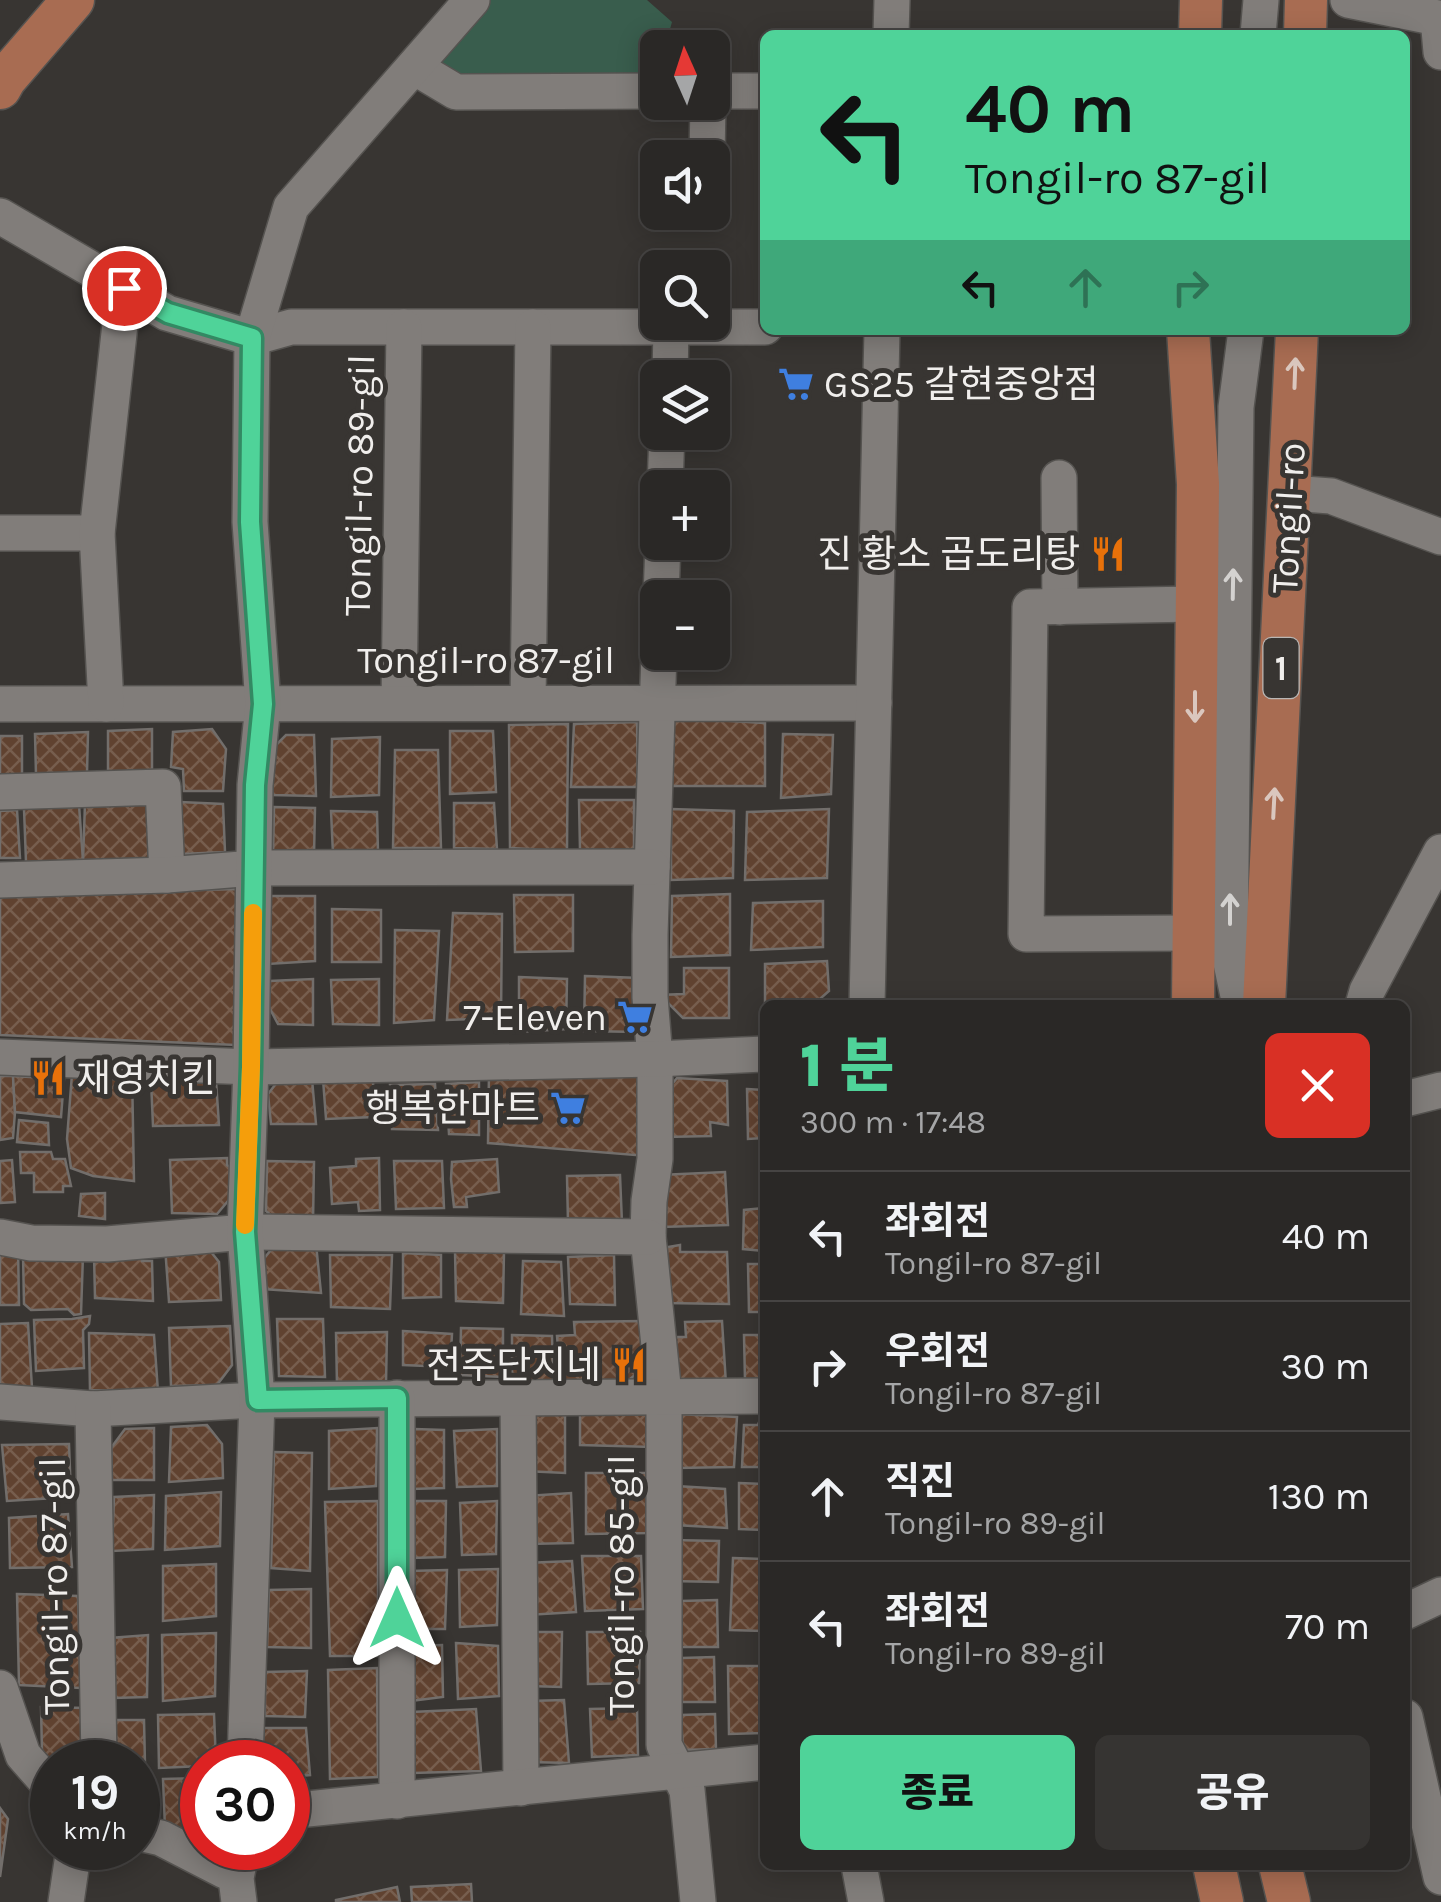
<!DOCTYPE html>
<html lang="ko">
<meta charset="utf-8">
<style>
:root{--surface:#2a2826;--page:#363432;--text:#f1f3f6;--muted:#a5a6a7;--line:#464443;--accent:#4fd399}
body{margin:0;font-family:Karla,"Noto Sans KR",sans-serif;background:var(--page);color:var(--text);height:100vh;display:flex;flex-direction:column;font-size:38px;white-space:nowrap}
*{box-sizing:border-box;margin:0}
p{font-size:32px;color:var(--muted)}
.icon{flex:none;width:55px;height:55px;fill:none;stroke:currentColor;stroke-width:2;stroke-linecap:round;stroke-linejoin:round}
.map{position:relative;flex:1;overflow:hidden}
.side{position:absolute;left:760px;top:1000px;width:650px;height:870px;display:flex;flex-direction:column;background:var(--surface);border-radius:15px;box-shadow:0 5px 25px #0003,0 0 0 2px var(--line)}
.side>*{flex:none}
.top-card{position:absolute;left:760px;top:30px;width:650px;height:305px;border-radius:15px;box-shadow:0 5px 25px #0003,0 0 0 2px var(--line);background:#4fd399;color:#111;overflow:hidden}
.needle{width:65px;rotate:357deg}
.controls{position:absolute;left:640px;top:30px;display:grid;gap:20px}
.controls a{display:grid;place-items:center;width:90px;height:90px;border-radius:15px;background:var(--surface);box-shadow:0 5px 25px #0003,0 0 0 2px var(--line);font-size:50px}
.speed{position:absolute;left:30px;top:1740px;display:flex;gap:20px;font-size:50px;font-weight:700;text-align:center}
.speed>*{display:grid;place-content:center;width:130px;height:130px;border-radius:50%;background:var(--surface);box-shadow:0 5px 25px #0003,0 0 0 2px var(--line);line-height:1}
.speed small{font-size:25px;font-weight:400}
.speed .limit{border:15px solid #d22;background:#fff;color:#111}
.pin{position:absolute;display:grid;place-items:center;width:85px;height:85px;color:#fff;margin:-42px;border:5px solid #fff;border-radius:50%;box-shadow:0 2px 10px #0007}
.me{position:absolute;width:110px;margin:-55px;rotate:0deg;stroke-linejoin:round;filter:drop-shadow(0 0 8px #0008)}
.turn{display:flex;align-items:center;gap:35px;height:210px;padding:0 40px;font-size:45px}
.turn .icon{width:130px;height:130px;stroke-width:2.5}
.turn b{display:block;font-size:70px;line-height:85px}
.lanes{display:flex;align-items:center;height:95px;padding:0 40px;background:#0003;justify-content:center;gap:50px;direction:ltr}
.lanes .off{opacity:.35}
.round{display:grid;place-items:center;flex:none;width:105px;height:105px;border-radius:15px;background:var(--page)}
.overview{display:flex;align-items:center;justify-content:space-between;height:170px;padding:0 40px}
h1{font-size:60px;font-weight:800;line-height:75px;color:var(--accent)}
.action{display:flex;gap:20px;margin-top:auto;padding:20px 40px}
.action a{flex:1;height:115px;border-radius:15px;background:var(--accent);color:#111;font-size:40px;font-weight:800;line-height:115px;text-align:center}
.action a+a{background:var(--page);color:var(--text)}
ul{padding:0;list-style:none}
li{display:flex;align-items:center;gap:30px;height:130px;padding:0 40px;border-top:2px solid var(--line)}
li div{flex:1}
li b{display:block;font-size:38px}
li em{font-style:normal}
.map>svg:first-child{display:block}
.green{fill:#395d4d}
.building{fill:url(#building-cross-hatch);stroke:#726e6b;stroke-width:2.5}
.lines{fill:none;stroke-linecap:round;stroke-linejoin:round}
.minor-casing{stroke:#555350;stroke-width:38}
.major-casing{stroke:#555350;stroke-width:45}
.minor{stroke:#817d7a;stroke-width:35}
.major{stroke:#a86c52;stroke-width:42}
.oneway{stroke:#dac7be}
.oneway2{stroke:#d4d2d0}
.route-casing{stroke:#338963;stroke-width:25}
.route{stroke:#4fd399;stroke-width:18}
.slow{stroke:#f59e0b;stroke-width:18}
.labels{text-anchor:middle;stroke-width:10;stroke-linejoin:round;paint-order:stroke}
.shield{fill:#383532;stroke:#b9b6b4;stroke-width:2.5}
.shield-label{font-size:35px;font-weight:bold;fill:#f0eeec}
.poi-label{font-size:38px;fill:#f0eeec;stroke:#383532;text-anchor:end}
.street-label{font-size:38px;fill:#f0eeec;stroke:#383532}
</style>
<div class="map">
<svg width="1441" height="1902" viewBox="0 0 1441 1902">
<defs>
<pattern id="building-cross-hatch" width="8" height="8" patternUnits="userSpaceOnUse" patternTransform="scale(2.5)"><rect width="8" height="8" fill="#604230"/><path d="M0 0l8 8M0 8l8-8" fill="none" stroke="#775e4e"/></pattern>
</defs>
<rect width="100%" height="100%" fill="#383532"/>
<path class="green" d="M491,0h156l25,22 -7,25 -7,1v28l-195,4 -29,-19z"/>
<g class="building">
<path d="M665,717l100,6v63h-100z"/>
<path d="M637,722l1,65h-67l3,-63z"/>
<path d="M568,724l-1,127 -57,-3 -1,-123z"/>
<path d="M152,729v42l-44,4v-44z"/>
<path d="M212,729l14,20 -3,42h-39l-1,-22 -12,-2 2,-35z"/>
<path d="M450,731h43l3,61 -46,2z"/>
<path d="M88,732l-1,41 -51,2 -1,-41z"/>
<path d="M783,734l50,1 -2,59 -50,4z"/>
<path d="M286,735h28l2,61 -44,-1v-46z"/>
<path d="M0,736h22v39l-22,1z"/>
<path d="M380,737l-1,58 -48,2 1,-58z"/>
<path d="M395,750h43l3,98h-48z"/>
<path d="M157,795l3,69 -77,-3 2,-58z"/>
<path d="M579,800h55v50h-54z"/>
<path d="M180,802l43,2 2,48 -43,2z"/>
<path d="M454,803h40l3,46 -43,-1z"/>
<path d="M79,805l4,56 -57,1 -2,-53z"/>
<path d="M274,807l41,1 -1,48 -41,-1z"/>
<path d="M671,809l63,2 -1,67 -62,2z"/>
<path d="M829,809l-2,69 -82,2 2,-68z"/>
<path d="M17,810l3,48h-20v-47z"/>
<path d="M331,811l46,1 1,40 -45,2z"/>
<path d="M238,889l-2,156 -236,-10v-140z"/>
<path d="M730,894v61l-59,2 1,-61z"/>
<path d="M514,895h59v56l-58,1z"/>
<path d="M271,896h44v65l-47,3z"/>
<path d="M823,901v46l-72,3 2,-47z"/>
<path d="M332,909l49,1v52h-49z"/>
<path d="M453,913l49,1 -1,104 -54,2z"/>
<path d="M395,930l44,1 -5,89 -40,3z"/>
<path d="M827,961l2,30 -16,14h-48v-41z"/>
<path d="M684,968h45v50h-46l-23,-23 24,-1z"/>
<path d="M585,976l55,2 -1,54 -55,-1z"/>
<path d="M519,977l48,2 -1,50 -47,3z"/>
<path d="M313,979v46l-35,-1 -9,-17 1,-26z"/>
<path d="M379,979v46l-46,-1 -2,-44z"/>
<path d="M648,1069l-1,87 -159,-13 1,-71z"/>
<path d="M132,1071l2,110 -41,-5 -22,-8 -4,-29 5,-65z"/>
<path d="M0,1076h13l2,36 -2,26 -13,2z"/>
<path d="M13,1076l51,3 -3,38 -46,-5z"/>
<path d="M677,1078l50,3 1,44 -18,-3 1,14 -46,1 -1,-43z"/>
<path d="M312,1079l4,45h-45l-3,-30 10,-13z"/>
<path d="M323,1079h50l1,38 -48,2z"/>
<path d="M151,1080l65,1 3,44 -66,1z"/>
<path d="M479,1082v53l-30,-1 -3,-50z"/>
<path d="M435,1084l3,46 -46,-1 -2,-44z"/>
<path d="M747,1089l18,1v48l-17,1z"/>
<path d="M19,1120l29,3 1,22 -32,-3z"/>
<path d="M20,1152h31l2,7h12l6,27h-8v6h-29v-19h-13z"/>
<path d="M227,1158v7l6,4v26l-16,19 -45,-1 -2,-53z"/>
<path d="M379,1158l1,52 -21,1 -1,-9 -26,2 -2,-36 26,-2v-7z"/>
<path d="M497,1159l2,33 -33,5 1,10h-13l-3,-28 1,-17z"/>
<path d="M12,1160l3,42 -15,1v-42z"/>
<path d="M267,1161l47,1 -1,61h-33l-14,-12z"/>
<path d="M394,1161h48l2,47 -48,1z"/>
<path d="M725,1172l3,53 -67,2 -1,-52z"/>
<path d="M620,1175l2,48h-54l-1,-47z"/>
<path d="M105,1193v26l-26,-3 2,-22z"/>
<path d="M765,1208v43l-22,-2 1,-39z"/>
<path d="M316,1244l5,49 -58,-4 -1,-28 13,-16z"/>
<path d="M0,1245h18l1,60h-19z"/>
<path d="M680,1245v7h47l2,52 -64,-1 -3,-55z"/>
<path d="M165,1246l42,1 12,15 2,38 -52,2z"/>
<path d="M455,1251l49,1 -1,51 -47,-2z"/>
<path d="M140,1252l2,9h10l1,40 -58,-3 -1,-44z"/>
<path d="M403,1253l38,2v42l-38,1z"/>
<path d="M23,1254l60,1 -2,59 -7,1 -6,-6 -37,1 -7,-6z"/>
<path d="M330,1255h62l-2,54 -59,-2z"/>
<path d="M614,1255l1,50 -45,-1 -2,-47z"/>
<path d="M523,1261l38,1 3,54 -43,-2z"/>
<path d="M748,1264h17v48h-16z"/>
<path d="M90,1316l-1,8 -6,6 1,38 -48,3 -2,-51 38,-1z"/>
<path d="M277,1319h46l2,58 -46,-1z"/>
<path d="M642,1321l3,46 -20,16 -64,-1 -4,-46 18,-1 -1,-13z"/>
<path d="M722,1321l4,63h-44l-14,-14 -2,-33h20l-1,-15z"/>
<path d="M28,1323l4,65 -32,2v-66z"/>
<path d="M230,1326l2,39 -15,20 -46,1 -2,-58z"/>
<path d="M461,1328l42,1v48l-43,-2z"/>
<path d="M403,1331l49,3 -2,33 -47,-2z"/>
<path d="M387,1332l-1,52 -49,2 -1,-53z"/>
<path d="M89,1333l65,2 4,57 -68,-2z"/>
<path d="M512,1335l40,1 1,46 -41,1z"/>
<path d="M744,1335h21v47l-20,-1z"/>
<path d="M580,1404l71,1 2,42 -73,-2z"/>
<path d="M524,1412h41v61l-40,-2z"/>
<path d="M676,1414l61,3 -3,50 -58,1z"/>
<path d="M761,1417h4v50h-23l2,-42h14z"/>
<path d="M207,1425l15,19 1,34 -54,4 2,-55z"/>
<path d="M154,1428v52h-42l-1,-32 14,-19z"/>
<path d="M377,1428l-1,58 -47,3v-58z"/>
<path d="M414,1429l30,1v58l-33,1z"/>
<path d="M497,1429v57l-40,1 -3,-56z"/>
<path d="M69,1444l2,53 -64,4 -5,-56z"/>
<path d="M274,1452l38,1 -2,118 -39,-3z"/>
<path d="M586,1473h63v60l-63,1z"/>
<path d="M739,1483l26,1v46l-26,-1z"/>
<path d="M676,1486l49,3 2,39 -52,-3z"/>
<path d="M221,1492l-1,54 -55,4 1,-54z"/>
<path d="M571,1493l2,50 -47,1 1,-48z"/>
<path d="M154,1495l-1,54 -41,2 2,-54z"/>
<path d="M378,1501v155h-48l-5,-154z"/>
<path d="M412,1501h34l-1,56 -34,1z"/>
<path d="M497,1501l-1,53 -34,1 -2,-52z"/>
<path d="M68,1514l4,53 -62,1 -1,-50z"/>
<path d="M671,1540l48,1 -1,41 -47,-1z"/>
<path d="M582,1556h59l2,53 -58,2z"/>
<path d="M733,1558l32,1v72l-35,-1z"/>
<path d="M572,1561l4,51 -49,3 -2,-52z"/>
<path d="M216,1564v52l-53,5v-55z"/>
<path d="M498,1569l-1,56 -37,2 -1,-57z"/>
<path d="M447,1570l-2,59h-33l-3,-58z"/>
<path d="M311,1589v59l-44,-1 2,-57z"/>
<path d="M17,1594l61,2 3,92 -62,-3z"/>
<path d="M717,1600l1,47h-39l2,-46z"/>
<path d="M528,1632h34l-1,55 -32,-1z"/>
<path d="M587,1632h53l-1,51 -51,1z"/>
<path d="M216,1633l-1,63 -52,5 -1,-66z"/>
<path d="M148,1635l-1,62 -34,1 -3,-60z"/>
<path d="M456,1643l42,3 1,50 -41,3z"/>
<path d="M442,1645l1,52 -33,4 -2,-55z"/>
<path d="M714,1657l1,45h-33v-44z"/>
<path d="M728,1666h37v67l-36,1z"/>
<path d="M377,1668l1,109 -48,2 -2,-109z"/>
<path d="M307,1671l-2,46 -40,-1v-44z"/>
<path d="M564,1700l5,63 -40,-1v-61z"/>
<path d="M41,1707l45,1v54h-34l-10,-10z"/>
<path d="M637,1708l1,47 -46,2 -2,-48z"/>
<path d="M476,1709l5,62 -68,2 -1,-61z"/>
<path d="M214,1714l2,48h-14v4l-43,2 -1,-53z"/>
<path d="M715,1714l1,35 -33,1 -2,-35z"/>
<path d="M112,1720h32l2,88 -8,1v-47h-26z"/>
<path d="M263,1728h43l4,47 -22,2v-15h-25z"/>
<path d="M202,1778v55l-37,-5 -2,-49z"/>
<path d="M0,1808l8,11 -8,58z"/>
<path d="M471,1884l1,18h-60l-1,-15z"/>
<path d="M397,1887l3,15h-64v-2z"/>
</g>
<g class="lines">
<defs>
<g id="minor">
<path d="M1348,0l90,18 3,34"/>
<path d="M891,35l1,-35"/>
<path d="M1258,35l3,-35"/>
<path d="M414,67l42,25 202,-1"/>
<path d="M712,91h53"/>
<path d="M707,158l1,-56"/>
<path d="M0,216l167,97 85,25 39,-11h474"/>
<path d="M670,378l1,-51"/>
<path d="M1059,478l1,129"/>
<path d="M665,488l2,-56"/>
<path d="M1290,493l41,3 110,41"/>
<path d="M0,533h97"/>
<path d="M661,598l2,-56"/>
<path d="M659,652l-9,283v62l5,62v100l-6,42 -1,36 16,158v350l23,45 11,112"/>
<path d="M528,702l5,-375"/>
<path d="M399,703l5,-376"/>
<path d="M0,704l874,-1"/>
<path d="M106,704l-9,-171 27,-245"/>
<path d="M0,792l163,-5 4,88"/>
<path d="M0,880l167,-5 87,-7 398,-1"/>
<path d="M1193,933l-167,1 4,-327 165,-3"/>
<path d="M867,1005l15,-675"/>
<path d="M1240,1005l-10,-47 6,-551 10,-77"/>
<path d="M1363,1005l4,-14 74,-139"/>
<path d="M0,1057l251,10 404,-8 110,-5"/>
<path d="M1405,1099l36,-9"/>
<path d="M0,1237l31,6 76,1 138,-12 403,5"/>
<path d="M518,1397l3,391"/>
<path d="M0,1402l93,7 164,-9 508,-4"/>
<path d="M93,1409l6,353"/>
<path d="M1405,1612l36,-17"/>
<path d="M0,1688l23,67 29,33"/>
<path d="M1405,1717l36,160"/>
<path d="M245,1762l12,-362 -12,-168 6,-165 4,-282 8,-81 -13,-182 2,-184 39,-131 181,-207"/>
<path d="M397,1801v-403"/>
<path d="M288,1811l477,-49"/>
<path d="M138,1833l23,5 64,33 18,-23"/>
<path d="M859,1865l7,37"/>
<path d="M66,1902l8,-54"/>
<path d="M239,1902l-3,-24 6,-30"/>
</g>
<g id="major">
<path d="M1200,35l1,-35"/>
<path d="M1305,35l1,-35"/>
<path d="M0,88l5,-9 68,-79"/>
<path d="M1188,330l10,154 -5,521"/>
<path d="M1264,1005l33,-675"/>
<path d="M1214,1865l8,37"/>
<path d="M1280,1865l9,37"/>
</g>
</defs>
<use href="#minor" class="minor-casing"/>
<use href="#major" class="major-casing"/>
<use href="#minor" class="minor"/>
<use href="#major" class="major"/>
</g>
<defs><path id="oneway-shaft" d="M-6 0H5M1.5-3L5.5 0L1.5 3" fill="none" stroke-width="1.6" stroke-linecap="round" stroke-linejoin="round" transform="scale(2.5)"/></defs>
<g class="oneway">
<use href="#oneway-shaft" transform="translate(1295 373) rotate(-88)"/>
<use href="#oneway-shaft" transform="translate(1195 707) rotate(90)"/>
<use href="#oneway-shaft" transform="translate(1274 803) rotate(-87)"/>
</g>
<g class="oneway2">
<use href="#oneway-shaft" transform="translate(1233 584) rotate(-89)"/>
<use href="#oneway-shaft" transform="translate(1230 909) rotate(-90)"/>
</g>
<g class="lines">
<defs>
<path id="route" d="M124,288l44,25 84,25 -2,184 13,182 -8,81 -4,282 -6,165 13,168 139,-2v220"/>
</defs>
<use href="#route" class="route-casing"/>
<use href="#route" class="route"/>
<path class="slow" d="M245,1225l6,-158 2,-154"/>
</g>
<defs>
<symbol id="supermarket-bare" viewBox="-9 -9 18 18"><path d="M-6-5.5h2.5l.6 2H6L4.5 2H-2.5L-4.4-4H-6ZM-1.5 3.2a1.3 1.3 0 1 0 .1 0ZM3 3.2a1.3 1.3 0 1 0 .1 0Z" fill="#3f7fe0" stroke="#383532" stroke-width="2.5" paint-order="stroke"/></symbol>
<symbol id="restaurant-bare" viewBox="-9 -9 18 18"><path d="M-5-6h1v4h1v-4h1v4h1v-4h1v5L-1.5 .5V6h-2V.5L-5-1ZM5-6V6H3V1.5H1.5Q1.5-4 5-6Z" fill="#e8710a" stroke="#383532" stroke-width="2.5" paint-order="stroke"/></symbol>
</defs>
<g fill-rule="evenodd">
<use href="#supermarket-bare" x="771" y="359" width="50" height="50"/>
<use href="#restaurant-bare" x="1083" y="529" width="50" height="50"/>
<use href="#supermarket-bare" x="610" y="992" width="50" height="50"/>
<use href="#restaurant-bare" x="23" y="1053" width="50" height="50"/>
<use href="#supermarket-bare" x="543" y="1083" width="50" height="50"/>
<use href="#restaurant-bare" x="604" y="1340" width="50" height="50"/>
</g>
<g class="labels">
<rect class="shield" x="1263.5" y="638" width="35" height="60" rx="8"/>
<g class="shield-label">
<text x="1281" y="680">1</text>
</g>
<g class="poi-label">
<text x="824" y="397" text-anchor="start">GS25 갈현중앙점</text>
<text x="1080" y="567">진 황소 곱도리탕</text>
<text x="607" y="1030">7-Eleven</text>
<text x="76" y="1091" text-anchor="start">재영치킨</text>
<text x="540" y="1121">행복한마트</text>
<text x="601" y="1378">전주단지네</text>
</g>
<g class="street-label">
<text transform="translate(359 485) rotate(-89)" y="13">Tongil-ro 89-gil</text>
<text transform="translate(1288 518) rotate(-87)" y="13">Tongil-ro</text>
<text x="486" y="673">Tongil-ro 87-gil</text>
<text transform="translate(621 1585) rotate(-90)" y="13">Tongil-ro 85-gil</text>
<text transform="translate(54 1586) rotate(-91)" y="13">Tongil-ro 87-gil</text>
</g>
</g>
</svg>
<div class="controls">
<a><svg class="needle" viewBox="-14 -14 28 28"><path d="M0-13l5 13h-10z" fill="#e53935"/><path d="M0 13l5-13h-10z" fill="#a5a6a7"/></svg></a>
<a><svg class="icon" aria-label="sound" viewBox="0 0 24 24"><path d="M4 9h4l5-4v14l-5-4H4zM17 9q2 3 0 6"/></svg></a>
<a><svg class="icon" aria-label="search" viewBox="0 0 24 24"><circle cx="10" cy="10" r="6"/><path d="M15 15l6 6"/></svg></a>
<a><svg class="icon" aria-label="layers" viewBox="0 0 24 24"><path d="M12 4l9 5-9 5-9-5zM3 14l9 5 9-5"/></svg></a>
<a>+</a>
<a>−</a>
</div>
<div class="speed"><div>19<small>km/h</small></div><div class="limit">30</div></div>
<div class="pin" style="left:124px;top:288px;background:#d93025"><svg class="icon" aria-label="arrive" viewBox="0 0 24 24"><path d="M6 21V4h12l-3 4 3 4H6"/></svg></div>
<svg class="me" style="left:397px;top:1618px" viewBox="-20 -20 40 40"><path d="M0-17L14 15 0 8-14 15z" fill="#4fd399" stroke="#fff" stroke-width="4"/></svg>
<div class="top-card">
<div class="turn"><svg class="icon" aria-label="left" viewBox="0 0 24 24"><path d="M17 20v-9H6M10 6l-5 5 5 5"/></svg><div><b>40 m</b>Tongil-ro 87-gil</div></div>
<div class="lanes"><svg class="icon" aria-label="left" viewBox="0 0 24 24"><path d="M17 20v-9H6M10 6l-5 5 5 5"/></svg><svg class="icon off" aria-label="ahead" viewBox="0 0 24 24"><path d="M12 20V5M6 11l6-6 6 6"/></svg><svg class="icon off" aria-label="right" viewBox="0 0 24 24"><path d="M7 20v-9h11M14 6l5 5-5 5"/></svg></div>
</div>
<section class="side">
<div class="overview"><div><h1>1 분</h1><p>300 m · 17:48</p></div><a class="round" style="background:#d93025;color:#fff"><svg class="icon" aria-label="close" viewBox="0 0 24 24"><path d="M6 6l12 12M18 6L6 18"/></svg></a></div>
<ul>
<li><svg class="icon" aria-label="left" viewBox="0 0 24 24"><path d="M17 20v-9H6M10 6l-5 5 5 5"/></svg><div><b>좌회전</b><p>Tongil-ro 87-gil</p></div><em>40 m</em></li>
<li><svg class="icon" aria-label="right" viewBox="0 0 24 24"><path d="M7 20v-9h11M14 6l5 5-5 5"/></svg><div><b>우회전</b><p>Tongil-ro 87-gil</p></div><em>30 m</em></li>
<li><svg class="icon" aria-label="ahead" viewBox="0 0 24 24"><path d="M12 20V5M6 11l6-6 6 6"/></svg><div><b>직진</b><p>Tongil-ro 89-gil</p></div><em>130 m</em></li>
<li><svg class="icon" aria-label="left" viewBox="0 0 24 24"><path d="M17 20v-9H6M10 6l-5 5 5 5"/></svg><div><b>좌회전</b><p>Tongil-ro 89-gil</p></div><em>70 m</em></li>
</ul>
<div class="action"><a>종료</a><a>공유</a></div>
</section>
</div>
